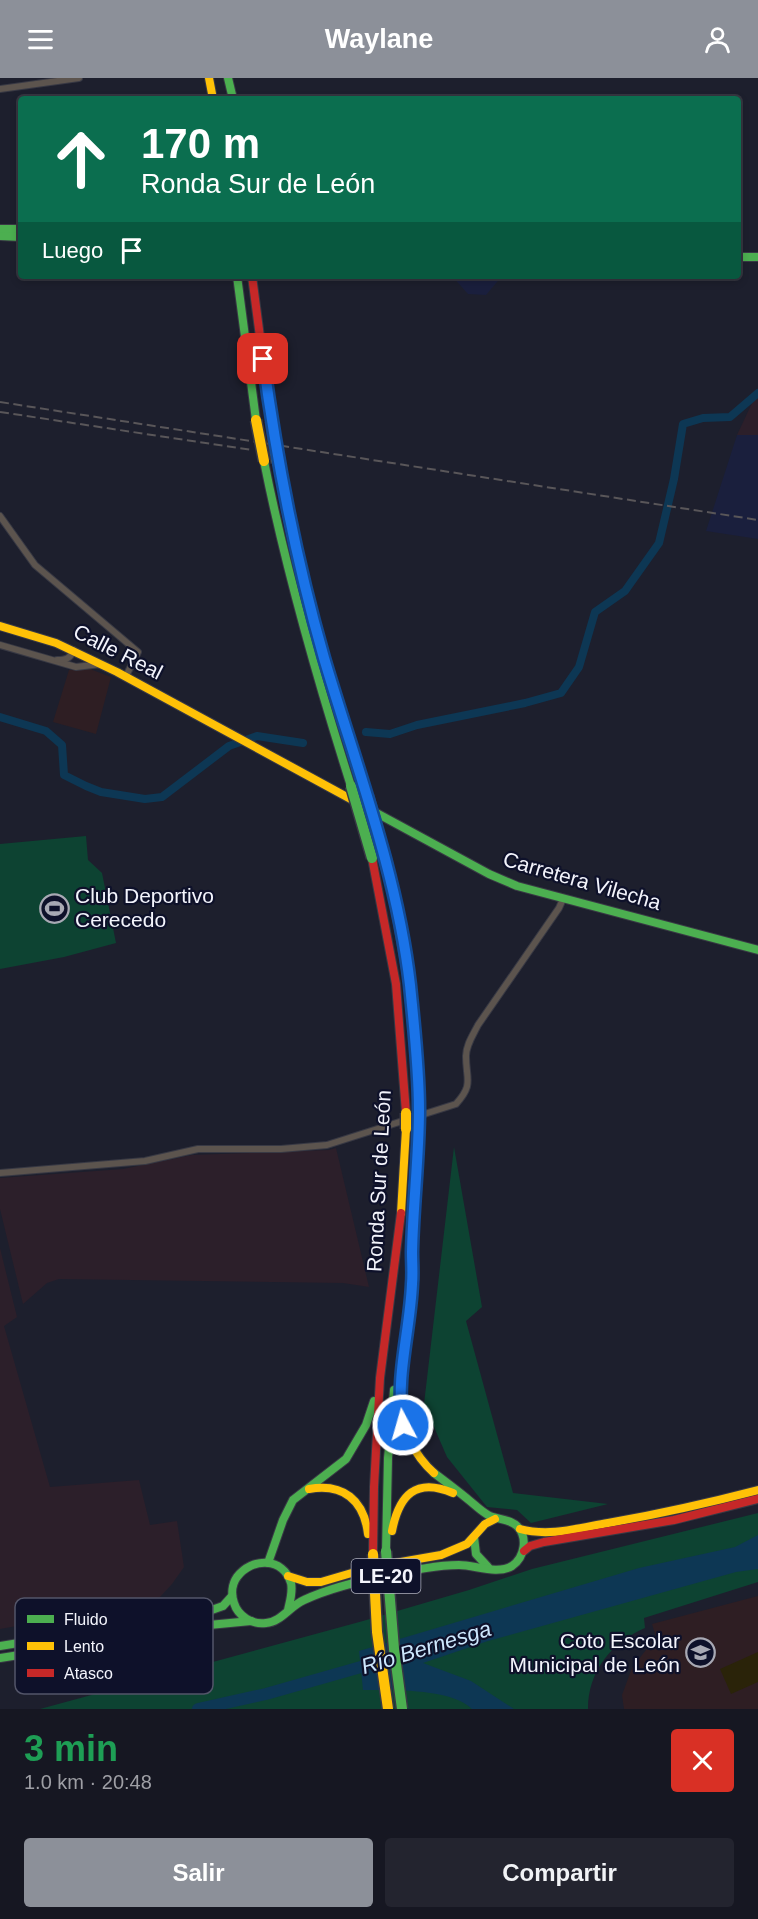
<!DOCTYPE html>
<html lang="es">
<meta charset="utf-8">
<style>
:root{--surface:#161722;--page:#23242f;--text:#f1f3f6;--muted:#9e9fa5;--line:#353640;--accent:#8c9099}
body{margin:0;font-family:Helvetica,sans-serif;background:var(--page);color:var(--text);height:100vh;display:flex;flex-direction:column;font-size:22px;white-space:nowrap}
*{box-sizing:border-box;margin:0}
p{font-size:20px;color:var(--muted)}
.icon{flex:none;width:33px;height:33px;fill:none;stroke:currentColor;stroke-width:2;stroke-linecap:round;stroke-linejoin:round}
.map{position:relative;height:1631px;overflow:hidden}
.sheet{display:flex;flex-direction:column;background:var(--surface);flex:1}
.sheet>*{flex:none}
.banner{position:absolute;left:18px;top:18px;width:723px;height:183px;border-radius:6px;box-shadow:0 3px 9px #0003,0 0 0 2px var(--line);background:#0b6e4f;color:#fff;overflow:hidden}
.pin{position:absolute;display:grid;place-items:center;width:51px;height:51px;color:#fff;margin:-26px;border-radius:12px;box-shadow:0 3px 9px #0006}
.me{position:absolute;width:66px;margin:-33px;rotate:354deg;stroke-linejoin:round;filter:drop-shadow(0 0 4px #0008)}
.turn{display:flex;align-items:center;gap:21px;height:126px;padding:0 24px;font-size:27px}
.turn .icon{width:78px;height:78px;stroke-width:2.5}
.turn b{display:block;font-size:42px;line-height:51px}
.then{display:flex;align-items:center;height:57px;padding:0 24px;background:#0003;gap:12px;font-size:22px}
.round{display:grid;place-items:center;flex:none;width:63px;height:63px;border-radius:6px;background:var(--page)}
.head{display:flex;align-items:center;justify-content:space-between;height:102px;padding:0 24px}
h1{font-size:36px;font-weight:800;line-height:45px;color:#1e9e55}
.cta{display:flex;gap:12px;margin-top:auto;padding:12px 24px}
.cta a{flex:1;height:69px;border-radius:6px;background:var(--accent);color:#fff;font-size:24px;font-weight:800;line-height:69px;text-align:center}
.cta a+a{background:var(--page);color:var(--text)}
header{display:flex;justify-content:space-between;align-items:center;height:78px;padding:0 24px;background:var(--accent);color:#fff;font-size:27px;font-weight:800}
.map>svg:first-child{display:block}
.built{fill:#1a1f3d}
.industrial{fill:#2c1f2a}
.education{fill:#2e1e23}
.green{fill:#0d4332}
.sand{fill:#2a2309}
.water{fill:#0d3754}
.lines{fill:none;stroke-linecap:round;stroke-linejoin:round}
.canal{stroke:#0d3754;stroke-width:8}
.river{stroke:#0d3754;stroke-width:12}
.street-casing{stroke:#383944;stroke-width:8}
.fast-casing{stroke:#383944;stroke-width:10}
.slow-casing{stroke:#383944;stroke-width:10}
.jam-casing{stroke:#383944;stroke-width:10}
.street{stroke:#5c544e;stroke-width:6}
.fast{stroke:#4caf50;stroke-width:8}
.slow{stroke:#ffc107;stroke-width:8}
.jam{stroke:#c62828;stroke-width:8}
.rail{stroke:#595659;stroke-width:2;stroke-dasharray:9 4.5;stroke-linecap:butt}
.fast-bridge-casing{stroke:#383944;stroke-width:13;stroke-linecap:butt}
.slow-bridge-casing{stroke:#383944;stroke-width:13;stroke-linecap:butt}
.fast-bridge{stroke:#4caf50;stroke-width:10}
.slow-bridge{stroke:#ffc107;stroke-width:10}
.route-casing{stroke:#114b97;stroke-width:15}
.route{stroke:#1a73e8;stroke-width:10}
.labels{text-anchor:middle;stroke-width:4.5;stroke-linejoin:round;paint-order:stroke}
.shield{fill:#0e112a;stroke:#aeb0bd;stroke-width:1.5}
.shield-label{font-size:20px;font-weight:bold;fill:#f3f4fc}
.street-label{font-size:21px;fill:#f3f4fc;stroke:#0e112a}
.poi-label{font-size:21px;fill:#f3f4fc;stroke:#0e112a;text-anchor:start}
.water-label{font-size:22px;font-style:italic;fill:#cde7fd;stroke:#0e112a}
.key{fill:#0e112a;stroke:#535569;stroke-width:1.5}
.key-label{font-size:16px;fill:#f3f4fc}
</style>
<header><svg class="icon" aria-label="menu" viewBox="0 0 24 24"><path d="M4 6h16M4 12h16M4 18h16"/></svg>Waylane<svg class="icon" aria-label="person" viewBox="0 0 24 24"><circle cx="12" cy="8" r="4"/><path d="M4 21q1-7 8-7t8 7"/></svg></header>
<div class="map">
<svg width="758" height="1631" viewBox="0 0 758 1631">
<rect width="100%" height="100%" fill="#1d1f2d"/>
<g class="built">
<path d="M452,198h50l-16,19 -18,-1z"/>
<path d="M737,357h21v104l-52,-8z"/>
</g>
<g class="industrial">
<path d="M758,318v39h-21l15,-32z"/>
<path d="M336,1070l33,139 -26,-4 -284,-4 -12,4 -24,21 -23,-95v-31l123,-9 69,-14 137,-5z"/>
<path d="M0,1170l17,69 -13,9 46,161 89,-7 11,45 27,-4 7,46 -12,17 -12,13 -16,7 -144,25z"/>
</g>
<g class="education">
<path d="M90,591l21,8 -15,57 -43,-12 16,-52z"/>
<path d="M758,1518v113h-134l-2,-14 10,-27 24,-31 -4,-13z"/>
</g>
<g class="green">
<path d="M86,758l2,24 14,13 14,70 -52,14 -64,12v-125z"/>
<path d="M454,1069l28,160 -16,14 47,172 95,11 -77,19 -14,-13 -30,-3 -40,-50 -23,-53z"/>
<path d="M758,1435v69l-114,36 1,10c-33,14 -57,43 -57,81h-548l323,-88 106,-31 63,-21z"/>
</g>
<path class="sand" d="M758,1574v30l-27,12 -11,-25z"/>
<path class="water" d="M758,1457v34l-22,3 -248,69 -65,22 48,18 43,28h-42c-20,-21 -82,-19 -109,-19l-4,-39 280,-83 96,-21z"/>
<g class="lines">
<g class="canal">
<path d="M0,639l46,14 16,14 2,30 22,11 15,6 44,7 17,-2 67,-51 28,-10 46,7"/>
<path d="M366,654l24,2 27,-9 108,-22 36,-10 18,-26 16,-55 30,-21 34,-48 15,-64 9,-55 20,-6 27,-1 28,-24"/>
</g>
<path class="river" d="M198,1631l68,-15 109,-31"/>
<defs>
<g id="street">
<path d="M0,11l79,-11"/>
<path d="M0,438l35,49 103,87 -12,24"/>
<path d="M0,567l76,22 25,-3"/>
<path d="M57,582c8,0 14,-1 16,-10"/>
<path d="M0,1095l145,-12 53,-12h83l46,-4 129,-41c18,-20 10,-24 10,-48 0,-11 7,-21 12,-31l81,-117 4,-9"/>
</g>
<g id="fast">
<path d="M228,0l5,21"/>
<path d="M0,151h21"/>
<path d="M0,158l21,1"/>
<path d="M738,179h20"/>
<path d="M237,198l19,144"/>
<path d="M264,383c22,110 53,218 87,325"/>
<path d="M358,725l131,71 28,12 241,64"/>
<path d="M411,1177l8,-129"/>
<path d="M474,1459l2,17 12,13"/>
<path d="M386,1473l2,-93 6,-68"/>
<path d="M268,1485l15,-43 10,-20 53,-41 20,-34 8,-24"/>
<path d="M288,1532c2,-9 5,-18 3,-27 -8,-26 -39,-26 -54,-6 -5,7 -6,17 -3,26 4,13 18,22 32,20 15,-1 24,-17 38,-23 26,-12 55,-19 83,-24 23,-5 48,-11 72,-11 16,0 38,10 53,1 13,-9 16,-29 5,-40 -8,-8 -20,-6 -29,-11 -7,-4 -12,-9 -18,-14 -12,-10 -24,-19 -36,-28"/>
<path d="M0,1568l206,-34 17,-6 9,-10"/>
<path d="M0,1580l209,-33 42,-4"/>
</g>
<g id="slow">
<path d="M209,0l4,21"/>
<path d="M277,385l25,116 23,82 43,135"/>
<path d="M0,548l56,17 61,29 241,131"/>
<path d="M401,1135l5,-84"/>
<path d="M412,1172c0,14 1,28 0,42 -7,63 -32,132 22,181"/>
<path d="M309,1411c34,-6 55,11 59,45"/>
<path d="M520,1451c29,8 59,-1 88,-6 50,-9 100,-20 150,-33"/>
<path d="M392,1453c7,-36 24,-54 61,-38"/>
<path d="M288,1498l19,6h14l51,-15 69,-12 26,-11 18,-20 10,-5"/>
</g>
<g id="jam">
<path d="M252,198l19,145"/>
<path d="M372,780l24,126 10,129"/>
<path d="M388,789l21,120 10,121"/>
<path d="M524,1473l6,-5 14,-4 130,-22 84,-21"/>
<path d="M373,1476l1,-67 6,-109 21,-165"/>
</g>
</defs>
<use href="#street" class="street-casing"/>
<use href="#fast" class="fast-casing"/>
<use href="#slow" class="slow-casing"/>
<use href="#jam" class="jam-casing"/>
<use href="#street" class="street"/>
<use href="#fast" class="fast"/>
<use href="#slow" class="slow"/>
<use href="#jam" class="jam"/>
<g class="rail">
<path d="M0,324l758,118"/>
<path d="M0,334l252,38"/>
</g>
<defs>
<g id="fast-bridge">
<path d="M351,708l21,72"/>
<path d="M368,718l20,71"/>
<path d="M419,1030v18"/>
<path d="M386,1473l8,98 8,60"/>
</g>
<g id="slow-bridge">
<path d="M256,342l8,41"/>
<path d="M271,343l6,42"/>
<path d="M406,1035v16"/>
<path d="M373,1476l4,78 11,77"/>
</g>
</defs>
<use href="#fast-bridge" class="fast-bridge-casing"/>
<use href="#slow-bridge" class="slow-bridge-casing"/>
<use href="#fast-bridge" class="fast-bridge"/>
<use href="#slow-bridge" class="slow-bridge"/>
</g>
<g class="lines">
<defs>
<path id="route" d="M263,281c14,104 32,198 61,299 32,108 73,214 86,327 4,41 9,83 9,125 0,47 -6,94 -7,142 0,11 1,21 0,32 -2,48 -17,93 -9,141"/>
</defs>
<use href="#route" class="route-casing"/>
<use href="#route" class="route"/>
</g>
<defs>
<symbol id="stadium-ring" viewBox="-11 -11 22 22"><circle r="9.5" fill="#0e112a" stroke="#a8a9b4" stroke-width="1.5"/><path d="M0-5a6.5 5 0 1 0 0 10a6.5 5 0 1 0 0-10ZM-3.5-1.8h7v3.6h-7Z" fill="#a8a9b4"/></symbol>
<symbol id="university-ring" viewBox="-11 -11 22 22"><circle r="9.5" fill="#0e112a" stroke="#a8a9b4" stroke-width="1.5"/><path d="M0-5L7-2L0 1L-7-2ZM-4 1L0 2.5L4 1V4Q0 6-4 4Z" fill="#a8a9b4"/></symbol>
</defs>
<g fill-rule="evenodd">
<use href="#stadium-ring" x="38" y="814" width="33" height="33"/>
<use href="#university-ring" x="684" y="1558" width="33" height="33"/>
</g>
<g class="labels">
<rect class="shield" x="351.5" y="1481" width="69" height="34" rx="4.5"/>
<g class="shield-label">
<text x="386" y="1505">LE-20</text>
</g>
<g class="street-label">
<text transform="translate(118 574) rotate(27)" y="7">Calle Real</text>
<text transform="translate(582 803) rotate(16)" y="7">Carretera Vilecha</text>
<text transform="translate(379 1103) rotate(-87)" y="7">Ronda Sur de León</text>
</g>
<g class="poi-label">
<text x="75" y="825">Club Deportivo<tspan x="75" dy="24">Cerecedo</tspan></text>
<text x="680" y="1570" text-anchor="end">Coto Escolar<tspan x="680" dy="24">Municipal de León</tspan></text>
</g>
<g class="water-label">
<text transform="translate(426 1569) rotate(-17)" y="8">Río Bernesga</text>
</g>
</g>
<rect x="15" y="1520" width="198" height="96" rx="9" class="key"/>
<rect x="27" y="1537" width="27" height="8" fill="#4caf50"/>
<rect x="27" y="1564" width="27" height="8" fill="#ffc107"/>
<rect x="27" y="1591" width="27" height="8" fill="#c62828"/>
<g class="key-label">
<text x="64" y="1547">Fluido</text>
<text x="64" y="1574">Lento</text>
<text x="64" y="1601">Atasco</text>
</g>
</svg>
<div class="pin" style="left:263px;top:281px;background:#d93025"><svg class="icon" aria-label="arrive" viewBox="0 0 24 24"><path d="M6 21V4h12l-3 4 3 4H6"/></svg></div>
<svg class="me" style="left:403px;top:1347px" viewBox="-20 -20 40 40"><circle r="17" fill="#1a73e8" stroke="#fff" stroke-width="3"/><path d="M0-11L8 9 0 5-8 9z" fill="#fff"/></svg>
<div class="banner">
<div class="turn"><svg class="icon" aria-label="ahead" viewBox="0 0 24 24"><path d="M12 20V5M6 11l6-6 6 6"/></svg><div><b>170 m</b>Ronda Sur de León</div></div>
<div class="then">Luego<svg class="icon" aria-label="arrive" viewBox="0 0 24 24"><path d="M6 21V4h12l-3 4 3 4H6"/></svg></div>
</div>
</div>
<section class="sheet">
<div class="head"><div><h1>3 min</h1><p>1.0 km · 20:48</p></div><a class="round" style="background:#d93025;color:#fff"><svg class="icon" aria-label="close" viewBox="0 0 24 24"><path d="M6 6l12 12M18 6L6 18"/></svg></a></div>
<div class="cta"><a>Salir</a><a>Compartir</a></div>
</section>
